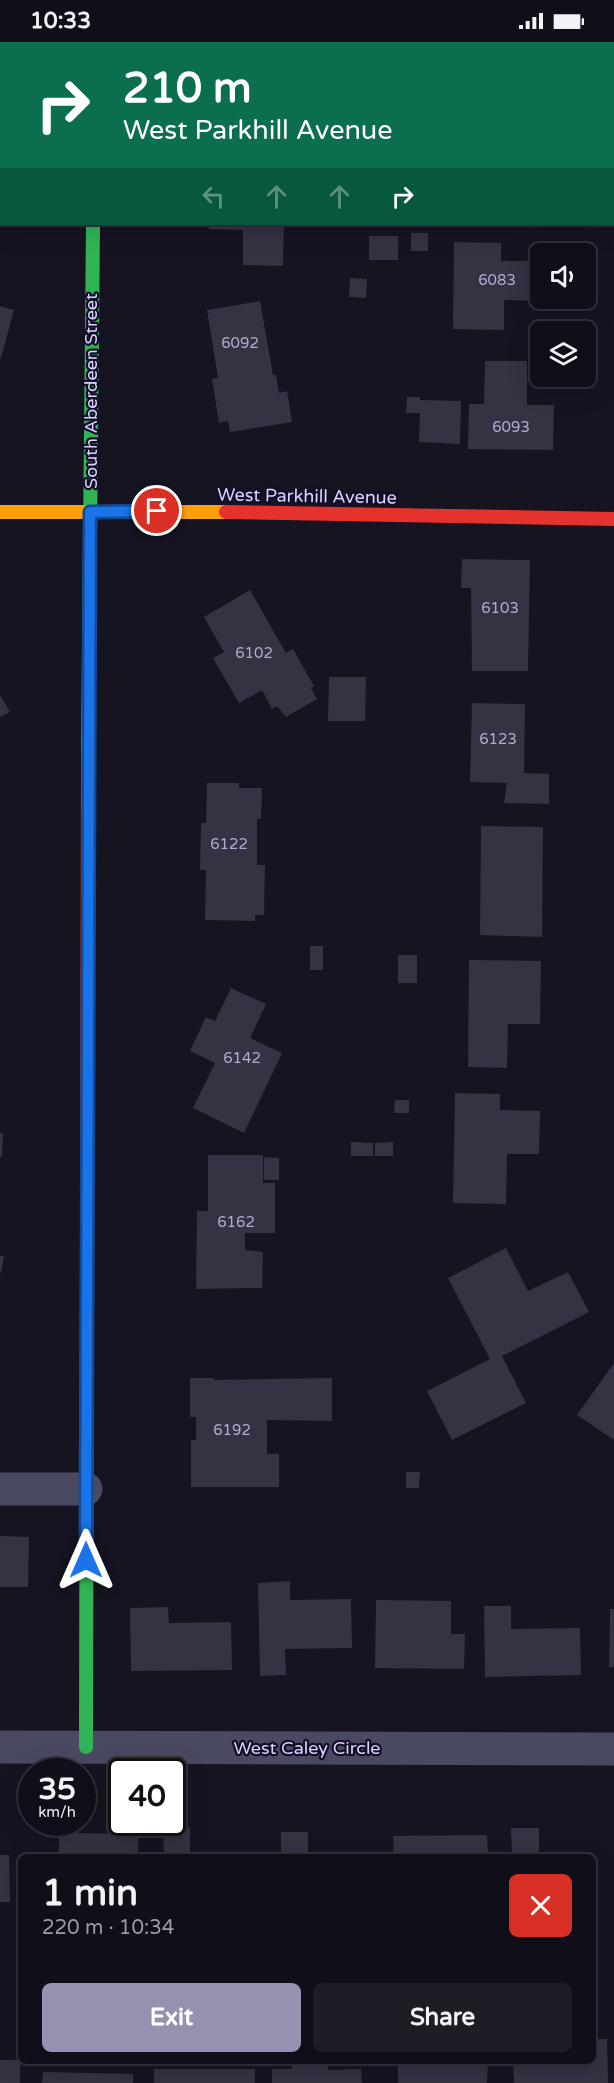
<!DOCTYPE html>
<meta charset="utf-8">
<style>
:root{--surface:#100f19;--page:#1e1d26;--text:#f1f3f6;--muted:#9c9ca2;--line:#302f38;--accent:#9591b1}
body{margin:0;font-family:"Varela Round",sans-serif;background:var(--page);color:var(--text);height:100vh;display:flex;flex-direction:column;font-size:22px;white-space:nowrap}
*{box-sizing:border-box;margin:0}
p{font-size:20px;color:var(--muted)}
.icon{flex:none;width:33px;height:33px;fill:none;stroke:currentColor;stroke-width:2;stroke-linecap:round;stroke-linejoin:round}
.map{position:relative;flex:1;overflow:hidden}
.side{position:absolute;left:18px;top:1812px;width:578px;height:210px;display:flex;flex-direction:column;background:var(--surface);border-radius:9px;box-shadow:0 6px 24px #0002,0 0 0 2px var(--line)}
.side>*{flex:none}
.hud{position:absolute;left:0px;top:0px;width:615px;height:183px;box-shadow:0 6px 24px #0002,0 0 0 2px var(--line);background:#0b6e4f;color:#fff;overflow:hidden}
.buttons{position:absolute;left:530px;top:201px;display:grid;gap:12px}
.buttons a{display:grid;place-items:center;width:66px;height:66px;border-radius:9px;background:var(--surface);box-shadow:0 6px 24px #0002,0 0 0 2px var(--line);font-size:30px}
.speed{position:absolute;left:18px;top:1716px;display:flex;gap:12px;font-size:30px;font-weight:700;text-align:center}
.speed>*{display:grid;place-content:center;width:78px;height:78px;border-radius:50%;background:var(--surface);box-shadow:0 6px 24px #0002,0 0 0 2px var(--line);line-height:1}
.speed small{font-size:15px;font-weight:400}
.speed .limit{border:3px solid #111;border-radius:9px;background:#fff;color:#111}
.pin{position:absolute;display:grid;place-items:center;width:51px;height:51px;color:#fff;margin:-26px;border:3px solid #fff;border-radius:50%;box-shadow:0 2px 6px #0007}
.me{position:absolute;width:66px;margin:-33px;rotate:0deg;stroke-linejoin:round;filter:drop-shadow(0 0 4px #0008)}
.turn{display:flex;align-items:center;gap:21px;height:126px;padding:0 24px;font-size:27px}
.turn .icon{width:78px;height:78px;stroke-width:2.5}
.turn b{display:block;font-size:42px;line-height:51px}
.lanes{display:flex;align-items:center;height:57px;padding:0 24px;background:#0003;justify-content:center;gap:30px;direction:ltr}
.lanes .off{opacity:.35}
.round{display:grid;place-items:center;flex:none;width:63px;height:63px;border-radius:9px;background:var(--page)}
.head{display:flex;align-items:center;justify-content:space-between;height:102px;padding:0 24px}
h1{font-size:36px;font-weight:800;line-height:45px}
.button{display:flex;gap:12px;margin-top:auto;padding:12px 24px}
.button a{flex:1;height:69px;border-radius:9px;background:var(--accent);color:#fff;font-size:24px;font-weight:800;line-height:69px;text-align:center}
.button a+a{background:var(--page);color:var(--text)}
.status{display:flex;justify-content:space-between;align-items:center;height:42px;padding:0 30px;background:var(--surface);direction:ltr}
.status svg{height:16px;fill:currentColor}
.map>svg:first-child{display:block}
.building{fill:#343243}
.lines{fill:none;stroke-linecap:round;stroke-linejoin:round}
.street{stroke:#4a4962;stroke-width:33}
.fast{stroke:#30b455;stroke-width:14}
.slow{stroke:#ff9f0a;stroke-width:14}
.jam{stroke:#e5322d;stroke-width:14}
.route-casing{stroke:#114b97;stroke-width:15}
.route{stroke:#1a73e8;stroke-width:10}
.labels{text-anchor:middle;stroke-width:4.5;stroke-linejoin:round;paint-order:stroke}
.number-label{font-size:15px;fill:#b0acd0}
.street-label{font-size:18px;fill:#d9d4ff;stroke:#130f26}
</style>
<div class="status"><b>10:33</b><svg viewBox="0 0 49 12"><path d="M0 12V9h3v3zM5 12V6h3v6zM10 12V3h3v9zM15 12V0h3v12zM26 1h20v11H26zM47 4h2v5h-2z"/></svg></div>
<div class="map">
<svg width="614" height="2041" viewBox="0 0 614 2041">
<rect width="100%" height="100%" fill="#161421"/>
<g class="building">
<path d="M209,182h75l-1,42 -40,-1v-35l-34,-1z"/>
<rect x="411" y="191" width="17" height="18"/>
<rect x="369" y="194" width="29" height="24"/>
<path d="M454,200l47,1v18h39v40l-36,-1v30l-51,-1z"/>
<path d="M350,236l17,1 -1,19 -17,-1z"/>
<path d="M260,259l13,74h3l3,18 8,-2 5,31 -62,10 -2,-11 -9,2 -7,-44 6,-1 -11,-68z"/>
<path d="M0,264l14,4 -13,48h-1z"/>
<path d="M485,319h42v44h27l-1,45 -85,-1 1,-45h15z"/>
<path d="M407,355h13v3l41,1 -1,43 -41,-2 1,-29h-14z"/>
<path d="M462,517l68,1 -2,111h-56l-1,-83h-10z"/>
<path d="M250,548l36,63 7,-4 21,37 -3,2 6,11 -31,18 -9,-11 -5,3 -10,-19 -23,13 -26,-45 11,-6 -20,-35z"/>
<path d="M329,635h37l-1,44h-37z"/>
<path d="M0,653l10,17 -10,5z"/>
<path d="M472,661l53,1 -1,69 25,1v30l-45,-1 3,-20 -37,-1z"/>
<path d="M207,741h32v5h23l-1,31h-4v46h8l-1,50h-9v6l-50,-1 1,-50h-6l1,-47h5z"/>
<path d="M481,784l62,1 -1,110 -62,-2z"/>
<rect x="310" y="904" width="13" height="24"/>
<rect x="398" y="913" width="19" height="28"/>
<path d="M469,918l72,1 -1,63h-32l-1,44 -39,-1z"/>
<path d="M231,946l35,16 -16,34 32,15 -38,80 -51,-25 22,-45 -25,-12 16,-34 9,4z"/>
<path d="M455,1051l45,1v16l40,1 -1,43h-32l-1,50 -53,-1z"/>
<path d="M395,1058h14v13h-15z"/>
<path d="M0,1091h3l-1,24h-2z"/>
<path d="M351,1100l22,1v13h-22z"/>
<path d="M393,1100v14h-18v-13z"/>
<path d="M208,1113h55v28h12v50h-30v17l18,2 -1,36 -66,1 1,-78h11z"/>
<path d="M264,1115l15,1v22h-15z"/>
<path d="M506,1206l22,43 40,-19 21,40 -87,44 24,47 -74,37 -25,-49 63,-32 -42,-81z"/>
<path d="M0,1214h4l-3,17h-1z"/>
<path d="M614,1321v77l-37,-25z"/>
<path d="M190,1336h24v2l118,-2v43l-65,-1v34h12v33h-88v-47h5v-23h-6z"/>
<path d="M406,1430h14l-1,16h-13z"/>
<path d="M0,1494l29,1 -1,50h-28z"/>
<path d="M290,1539v19l61,-1 1,49 -67,1 1,26 -26,1 -2,-93z"/>
<path d="M376,1558l75,1v33h14l-1,35 -89,-1z"/>
<path d="M484,1564h27v23l69,-1 1,47 -96,2z"/>
<path d="M168,1565l1,16 62,-1 1,48 -101,1 -1,-63z"/>
<path d="M610,1567h4v58h-5z"/>
<path d="M190,1785v27l63,-1 1,4h-90l-1,-29z"/>
<path d="M511,1786h28v29h-27z"/>
<rect x="281" y="1790" width="27" height="25"/>
<path d="M59,1791l79,1v23h-79z"/>
<path d="M487,1793l1,22h-94l-1,-21z"/>
<path d="M0,1813h9l1,47h-10z"/>
<path d="M592,1997h15l1,44h-94l-1,-22h79z"/>
<rect x="0" y="2018" width="20" height="23"/>
<path d="M292,2019h36v9l33,-1 1,14h-90v-14h20z"/>
<path d="M398,2019h90l-1,22h-89z"/>
<rect x="154" y="2027" width="101" height="14"/>
<path d="M43,2030l90,2v9h-91z"/>
</g>
<g class="lines">
<g class="street">
<path d="M94,2v-2"/>
<path d="M0,1447h86"/>
<path d="M0,1705l614,2"/>
</g>
<g class="fast">
<path d="M88,709l5,-527"/>
<path d="M86,1705l1,-487"/>
</g>
<path class="slow" d="M0,470h226"/>
<g class="jam">
<path d="M226,470l388,7"/>
<path d="M87,1218l1,-509"/>
</g>
</g>
<g class="lines">
<defs>
<path id="route" d="M86,1518l4,-1048 67,-1"/>
</defs>
<use href="#route" class="route-casing"/>
<use href="#route" class="route"/>
</g>
<g class="labels">
<g class="number-label">
<text x="497" y="243">6083</text>
<text x="240" y="306">6092</text>
<text x="511" y="390">6093</text>
<text x="500" y="571">6103</text>
<text x="254" y="616">6102</text>
<text x="498" y="702">6123</text>
<text x="229" y="807">6122</text>
<text x="242" y="1021">6142</text>
<text x="236" y="1185">6162</text>
<text x="232" y="1393">6192</text>
</g>
<g class="street-label">
<text transform="translate(91 349) rotate(-90)" y="6">South Aberdeen Street</text>
<text transform="translate(307 454) rotate(1)" y="6">West Parkhill Avenue</text>
<text x="307" y="1712">West Caley Circle</text>
</g>
</g>
</svg>
<div class="buttons">
<a><svg class="icon" aria-label="sound" viewBox="0 0 24 24"><path d="M4 9h4l5-4v14l-5-4H4zM17 9q2 3 0 6"/></svg></a>
<a><svg class="icon" aria-label="layers" viewBox="0 0 24 24"><path d="M12 4l9 5-9 5-9-5zM3 14l9 5 9-5"/></svg></a>
</div>
<div class="speed"><div>35<small>km/h</small></div><div class="limit">40</div></div>
<div class="pin" style="left:157px;top:469px;background:#d93025"><svg class="icon" aria-label="arrive" viewBox="0 0 24 24"><path d="M6 21V4h12l-3 4 3 4H6"/></svg></div>
<svg class="me" style="left:86px;top:1518px" viewBox="-20 -20 40 40"><path d="M0-17L14 15 0 8-14 15z" fill="#1a73e8" stroke="#fff" stroke-width="4"/></svg>
<div class="hud">
<div class="turn"><svg class="icon" aria-label="right" viewBox="0 0 24 24"><path d="M7 20v-9h11M14 6l5 5-5 5"/></svg><div><b>210 m</b>West Parkhill Avenue</div></div>
<div class="lanes"><svg class="icon off" aria-label="left" viewBox="0 0 24 24"><path d="M17 20v-9H6M10 6l-5 5 5 5"/></svg><svg class="icon off" aria-label="ahead" viewBox="0 0 24 24"><path d="M12 20V5M6 11l6-6 6 6"/></svg><svg class="icon off" aria-label="ahead" viewBox="0 0 24 24"><path d="M12 20V5M6 11l6-6 6 6"/></svg><svg class="icon" aria-label="right" viewBox="0 0 24 24"><path d="M7 20v-9h11M14 6l5 5-5 5"/></svg></div>
</div>
<section class="side">
<div class="head"><div><h1>1 min</h1><p>220 m · 10:34</p></div><a class="round" style="background:#d93025;color:#fff"><svg class="icon" aria-label="close" viewBox="0 0 24 24"><path d="M6 6l12 12M18 6L6 18"/></svg></a></div>
<div class="button"><a>Exit</a><a>Share</a></div>
</section>
</div>
